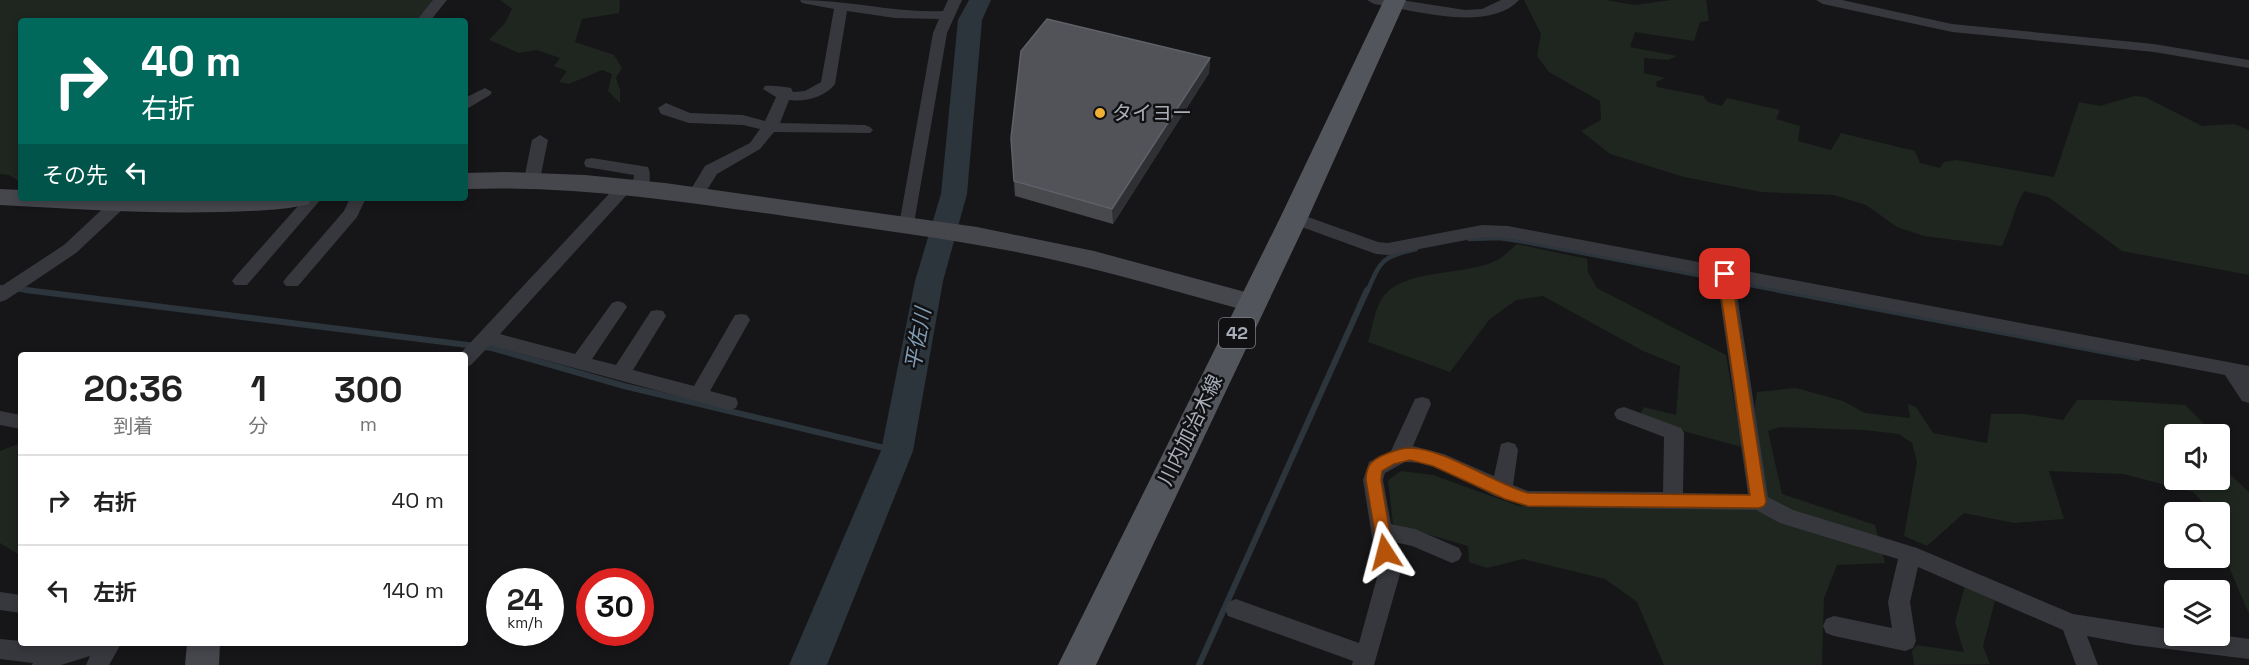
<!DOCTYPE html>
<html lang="ja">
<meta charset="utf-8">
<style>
:root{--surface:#fff;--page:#f2f2f2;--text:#222;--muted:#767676;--line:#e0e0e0}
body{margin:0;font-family:"Space Grotesk","Noto Sans JP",sans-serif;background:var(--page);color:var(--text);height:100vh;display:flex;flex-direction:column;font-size:22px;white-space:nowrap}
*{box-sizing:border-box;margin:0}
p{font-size:20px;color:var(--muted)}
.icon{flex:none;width:33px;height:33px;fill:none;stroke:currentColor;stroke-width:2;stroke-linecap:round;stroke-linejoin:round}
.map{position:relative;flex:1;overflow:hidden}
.side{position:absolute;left:18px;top:352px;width:450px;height:294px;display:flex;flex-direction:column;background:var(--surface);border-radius:6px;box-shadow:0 3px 9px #0003}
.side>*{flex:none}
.hud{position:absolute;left:18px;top:18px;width:450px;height:183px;border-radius:6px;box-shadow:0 3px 9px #0003;background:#00695c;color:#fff;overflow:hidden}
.tools{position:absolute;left:2164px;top:424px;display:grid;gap:12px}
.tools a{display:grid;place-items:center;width:66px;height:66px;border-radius:6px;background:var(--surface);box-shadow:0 3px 9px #0003;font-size:30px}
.speed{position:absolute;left:486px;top:568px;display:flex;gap:12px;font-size:30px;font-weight:700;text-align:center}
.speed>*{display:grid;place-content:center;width:78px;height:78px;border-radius:50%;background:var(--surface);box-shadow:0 3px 9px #0003;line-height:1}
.speed small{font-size:15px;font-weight:400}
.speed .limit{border:9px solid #d22;background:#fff;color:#111}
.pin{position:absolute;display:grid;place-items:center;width:51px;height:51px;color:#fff;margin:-26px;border-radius:12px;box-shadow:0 3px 9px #0006}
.me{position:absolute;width:66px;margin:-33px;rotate:351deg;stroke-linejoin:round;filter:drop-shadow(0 0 4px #0008)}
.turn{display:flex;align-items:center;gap:21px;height:126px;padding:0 24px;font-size:27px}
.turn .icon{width:78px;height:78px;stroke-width:2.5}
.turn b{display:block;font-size:42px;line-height:51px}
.then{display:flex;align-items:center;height:57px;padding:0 24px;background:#0003;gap:12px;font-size:22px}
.eta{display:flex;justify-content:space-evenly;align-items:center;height:102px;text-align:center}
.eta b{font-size:36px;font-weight:600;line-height:42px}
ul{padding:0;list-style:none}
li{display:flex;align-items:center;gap:18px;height:90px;padding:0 24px;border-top:2px solid var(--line)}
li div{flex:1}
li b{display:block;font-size:22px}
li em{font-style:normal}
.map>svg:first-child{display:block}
.green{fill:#1e261f}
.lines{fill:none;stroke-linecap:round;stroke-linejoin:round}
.stream-far1{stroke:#2c353c;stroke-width:4.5}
.stream{stroke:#2c353c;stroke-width:6}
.river{fill:#2c353c;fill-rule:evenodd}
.street{fill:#37383d;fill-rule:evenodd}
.secondary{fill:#45474d;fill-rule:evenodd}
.primary{fill:#53555c;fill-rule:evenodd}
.wall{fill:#47494d}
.shaded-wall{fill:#2f3033}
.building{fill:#525359;stroke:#5f6168;stroke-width:1.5}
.route{fill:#b45309;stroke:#753606;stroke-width:1.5}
.poi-dot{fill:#f2b134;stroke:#111113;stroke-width:2}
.labels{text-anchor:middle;stroke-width:5;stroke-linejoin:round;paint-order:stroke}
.shield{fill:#111113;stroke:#7b7e86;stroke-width:1.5}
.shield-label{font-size:18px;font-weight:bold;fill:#a8adb8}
.poi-label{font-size:20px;fill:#a8adb8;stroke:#111113;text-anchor:start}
.street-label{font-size:20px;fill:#a8adb8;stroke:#111113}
.water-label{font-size:21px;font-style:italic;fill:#7f9bb3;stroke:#111113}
</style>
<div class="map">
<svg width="2249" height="665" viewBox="0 0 2249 665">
<rect width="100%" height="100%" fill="#161618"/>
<g class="green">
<path d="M0,0h434l-15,21h-398v161l-12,-7 -9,-1z"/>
<path d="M500,0h120l-1,13 -37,6 -7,23 39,13 8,13 -6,10 4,12v13l-12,-12 4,-17 -10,-4 -33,14 -10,-2 8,-11 -13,-5 6,-8 -23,-8 -18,3 -30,-13 16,-17 7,-14z"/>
<path d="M1524,0h82l29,5 36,-5h35l3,21 -9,1 -6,19 -59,-9 -5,15 47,9 -9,4 -24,-2v15l21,5 -9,4 1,5 46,9 5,6 14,4 5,-8 53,12 -4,9 24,7 -2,15 33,9 10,-17 74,18 5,12 20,5 4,-6 12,-2 98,17 25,-75 21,4 34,-10 11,1 57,29 32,-2 15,6v145l-127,-24 -74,-54 -24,-6c-10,17 -13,37 -22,55l-78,-10 -27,-9 -31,-22 -32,-10 -73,-3 -77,-15 -74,-23 -29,-23 20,-11 -1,-19 -51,-29 -12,-16 4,-22z"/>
<path d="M1517,244l70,15 1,13 9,16 129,67 16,92 -59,-16 -43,-17 4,-7 32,8 4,-49 -37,-15 -100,-55 -27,4 -27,20 -39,52 -82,-30c4,-13 6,-29 12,-40 18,-35 82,-25 115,-41 8,-3 15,-11 22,-17z"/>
<path d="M1796,388l47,13 22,12 45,5 -2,-14 8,3 17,26 54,10 4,-29h33l39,6 14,-20h30l78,5 20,20 -3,10h-27v45h45v-15l29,27v122l-22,-52 -1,-36 -6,-6v-7h-7l-20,-21 -70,-18 -74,-3 15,48 -50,4 -50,-10 -37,33 -23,-10 13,-74 -5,-19 -13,-9 -35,-4 -84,-3 -12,4 14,63 93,31 10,38 -48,2 -13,33 -2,67h-158l-27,-63 -32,-23 -82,-20 -36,9 -18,-6 -1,-16 -75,-22 -5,-44 13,-9 32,4 86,31 236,3 -1,-97 3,-20z"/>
<path d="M21,443v113l-21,-13v-92z"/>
<path d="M1965,586l30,15 -12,45 7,18 -76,1 -2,-14 5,-6 47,7 -9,-30z"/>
</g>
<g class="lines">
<g class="stream-far1">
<path d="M1469,239l30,-1 21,3 267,51"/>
<path d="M0,287l38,5"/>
<path d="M1367,292c14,-32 14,-35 49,-43"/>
</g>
<g class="stream">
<path d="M26,290l466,58 132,38 273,65"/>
<path d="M1779,290l359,68"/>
<path d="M1199,665l168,-375"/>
</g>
<path class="river" d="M969,0h22l-9,20 -15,174 -24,87 -30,170 -86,214h-38l92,-214 34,-170 26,-87 17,-174z"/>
<g class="street">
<path d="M433,0h14l-17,21h-14z"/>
<path d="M800,0c48,0 95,13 143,11l5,-11h14l-15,33 -34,196h-12l-2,-4 34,-192 6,-14 -44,-1 -48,-7 -12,73c-10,13 -29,18 -46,16l-9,23 85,2 5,2 3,3 -3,3 -96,-1 -14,17 -43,25 -15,24h-12l-2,-4 17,-28 45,-23 10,-14 -17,-4 -54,-2 -28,-9 -3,-6 8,-5 24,10 53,2 22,6 11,-24 -13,-8 2,-3c4,-1 22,1 26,2l2,4 12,-1 16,-9 13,-73 -32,-6z"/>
<path d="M1367,0h34l64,10 17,-1 19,-9h18c-30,33 -106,10 -145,4z"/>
<path d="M1816,0h26l110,24 202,20 95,16v8l-95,-16 -202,-20 -129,-28z"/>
<path d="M485,88l7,4 -2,3 -25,15v-12z"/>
<path d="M540,135l8,5 -8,39 -8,5 -8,-5 8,-39z"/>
<path d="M592,158l56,9c3,6 2,18 -1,24l-6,1 -8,-4 -133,146 75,20 37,-51 6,-2 6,2 3,4 -35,52 24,6 35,-54 6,-1 6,1 3,5 -33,54 61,16 41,-71 6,-1 6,1 3,5 -40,71 26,7 2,5 -2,5 -7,2 -239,-65 -19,20 -6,2v-11h-7l163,-175 6,-1 6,2 1,-7 -48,-8 -2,-4 2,-4z"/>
<path d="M305,198h17l-75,87h-12l-3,-4 3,-4z"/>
<path d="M350,198h16l-9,19 -59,69h-12l-3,-4 3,-4 58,-67z"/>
<path d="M117,200l6,1 2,4 -2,4 -47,44 -70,47 -6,2v-15l64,-42 47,-44z"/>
<path d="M1294,212l84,30 10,1 94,-18 26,1 741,140v37l-7,-2 -17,-26 -490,-94 33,216 25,13 124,38 156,66 102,16v6l45,-1 29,4v20l-114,-14 -48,-9 11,29h-22l-13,-35 -145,-63 -8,35 6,39 -3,7 -8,3 -71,-15 -8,-3 -3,-7 3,-7 8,-3 58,12 -4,-26 10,-43 -118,-36 -24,-13 -228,-3 -33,-11 -50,-25 -23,-8 -17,-1 -20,11 -2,7 8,44 24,5 44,19 3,6 -3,6 -7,3 -40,-17 -18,-4 6,32 -26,91h-22l1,-4 -125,-45 -3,-7 3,-7 8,-3 123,44 19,-69 -15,-94 6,-18 22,-11 24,-52 7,-2 7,2 2,5 -18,42 31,8 50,22 7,-32 7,-2 7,2 3,6 -5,35 15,6 135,1 1,-55 -47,-18 -3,-5 3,-5 7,-2 57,21 3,5 -1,60 65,1 -31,-216 -209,-40 -26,-1 -94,18 -12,-1 -88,-32 -2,-4 2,-4z"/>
<path d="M0,411l21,4v14l-21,-4z"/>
<path d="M0,592l21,3v18l-21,-3z"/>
<path d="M0,639l21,2v3l36,2 6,-2h58l-12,21h-23l4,-9 -29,9h-29l1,-2 -33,-4z"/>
</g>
<g class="secondary">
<path d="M505,172l80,3 80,8 312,44 117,24 166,45 4,7 -4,7 -9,2c-70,-19 -139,-40 -210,-55 -85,-18 -170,-28 -256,-41 -107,-15 -212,-31 -320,-27v-16z"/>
<path d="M0,189l21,1v8h291l-3,6c-28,7 -59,7 -88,8 -74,2 -147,-3 -221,-7z"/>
<path d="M187,644h33l-1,21h-34z"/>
</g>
<path class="primary" d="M1384,0h22l-98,218 -212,447h-38l222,-447z"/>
</g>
<path class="wall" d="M1210,58l-1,15 -96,151 -98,-28 -4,-58z"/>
<path class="shaded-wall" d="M1210,58l-1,15 -96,151 -1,-15z"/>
<path class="building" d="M1047,19l163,39 -98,151 -98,-28 -3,-43 10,-87z"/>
<path class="route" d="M1725,270l6,4 35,228 -2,4 -5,2 -231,-2 -23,-7 -72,-33 -23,-6 -16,4 -12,7 -1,9 12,72 -2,5 -6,2 -6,-2 -13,-77c0,-4 1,-10 3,-14 5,-10 31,-18 42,-18 34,1 82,35 117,45l222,2 -32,-221z"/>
<circle class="poi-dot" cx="1100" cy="113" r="6"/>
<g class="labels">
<rect class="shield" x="1219" y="318" width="36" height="30" rx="4.5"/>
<g class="shield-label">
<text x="1237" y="339">42</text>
</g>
<g class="poi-label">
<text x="1112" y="120">タイヨー</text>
</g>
<g class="street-label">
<text transform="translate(1190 430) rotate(-64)" y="7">川内加治木線</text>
</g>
<g class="water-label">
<text transform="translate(918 339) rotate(-80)" y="7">平佐川</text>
</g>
</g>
</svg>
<div class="tools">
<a><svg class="icon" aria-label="sound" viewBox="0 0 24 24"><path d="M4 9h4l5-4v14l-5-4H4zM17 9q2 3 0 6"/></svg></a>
<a><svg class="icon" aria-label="search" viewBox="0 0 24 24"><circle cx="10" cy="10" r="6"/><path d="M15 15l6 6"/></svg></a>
<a><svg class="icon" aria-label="layers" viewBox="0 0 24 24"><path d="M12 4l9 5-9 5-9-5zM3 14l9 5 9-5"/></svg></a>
</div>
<div class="speed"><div>24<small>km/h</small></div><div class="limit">30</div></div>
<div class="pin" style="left:1725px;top:274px;background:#d93025"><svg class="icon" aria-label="arrive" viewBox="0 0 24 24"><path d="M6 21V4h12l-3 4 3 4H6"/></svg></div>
<svg class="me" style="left:1385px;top:552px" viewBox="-20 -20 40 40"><path d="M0-17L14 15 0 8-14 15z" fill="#b45309" stroke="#fff" stroke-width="4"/></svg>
<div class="hud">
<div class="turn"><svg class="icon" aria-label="right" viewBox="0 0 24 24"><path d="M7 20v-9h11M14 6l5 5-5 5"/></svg><div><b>40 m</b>右折</div></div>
<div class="then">その先<svg class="icon" aria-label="left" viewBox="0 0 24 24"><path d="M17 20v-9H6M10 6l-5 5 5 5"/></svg></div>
</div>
<section class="side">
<div class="eta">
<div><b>20:36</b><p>到着</p></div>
<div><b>1</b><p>分</p></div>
<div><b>300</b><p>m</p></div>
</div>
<ul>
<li><svg class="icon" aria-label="right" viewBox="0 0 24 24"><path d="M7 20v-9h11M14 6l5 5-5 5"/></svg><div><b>右折</b></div><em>40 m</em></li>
<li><svg class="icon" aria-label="left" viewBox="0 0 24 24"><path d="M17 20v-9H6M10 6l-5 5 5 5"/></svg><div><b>左折</b></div><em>140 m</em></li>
</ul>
</section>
</div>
